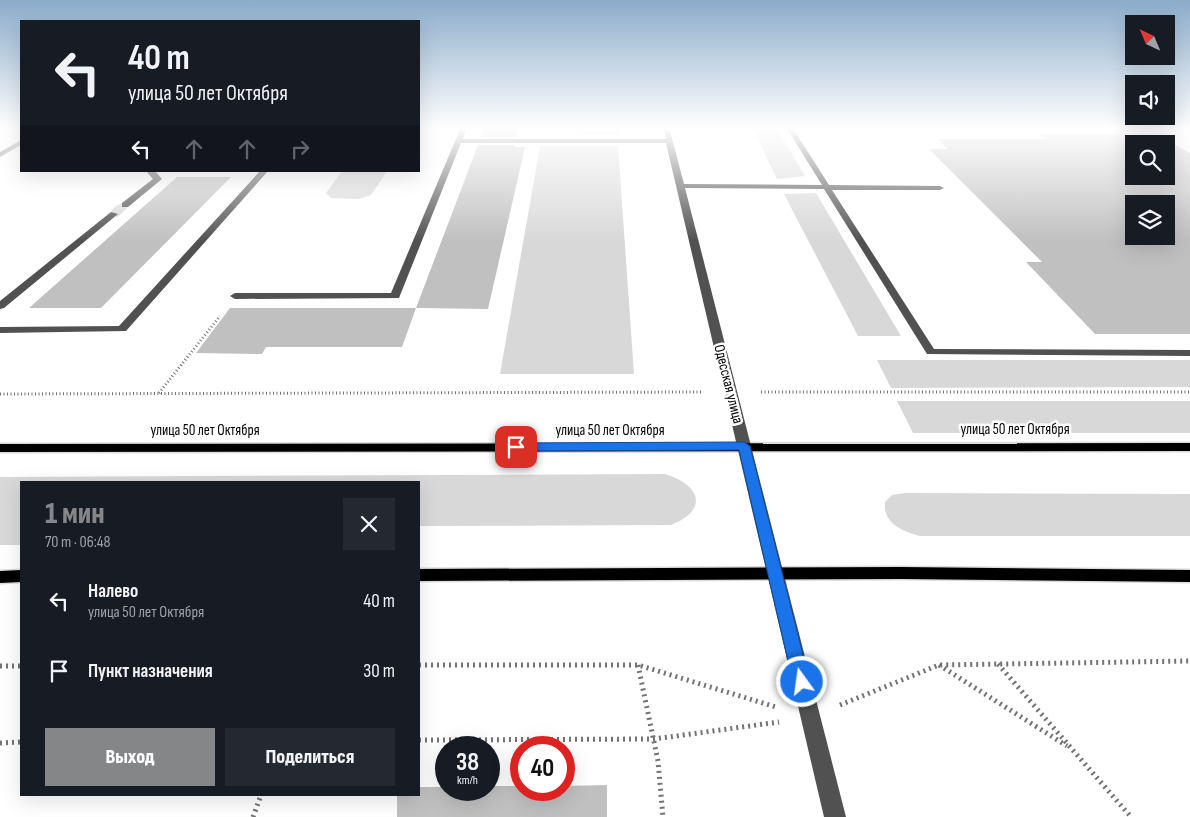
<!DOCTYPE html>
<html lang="ru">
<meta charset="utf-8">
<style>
:root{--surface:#171b24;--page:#242831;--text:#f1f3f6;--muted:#9ea1a6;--accent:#858687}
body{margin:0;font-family:"Sofia Sans Condensed",sans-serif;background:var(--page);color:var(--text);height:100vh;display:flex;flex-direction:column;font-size:19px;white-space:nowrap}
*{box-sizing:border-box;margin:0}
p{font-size:16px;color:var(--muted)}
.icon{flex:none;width:28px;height:28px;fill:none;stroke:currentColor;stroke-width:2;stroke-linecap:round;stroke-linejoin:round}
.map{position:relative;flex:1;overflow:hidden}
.panel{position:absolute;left:20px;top:481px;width:400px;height:315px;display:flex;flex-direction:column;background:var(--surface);border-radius:0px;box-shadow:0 5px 20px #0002}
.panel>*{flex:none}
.hud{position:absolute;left:20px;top:20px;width:400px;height:152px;border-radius:0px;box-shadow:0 5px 20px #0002;background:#171b24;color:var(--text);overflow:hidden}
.needle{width:32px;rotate:316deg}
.tools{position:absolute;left:1125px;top:15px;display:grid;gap:10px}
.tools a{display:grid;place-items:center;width:50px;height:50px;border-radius:0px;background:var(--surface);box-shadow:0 5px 20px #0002;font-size:25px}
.speed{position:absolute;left:435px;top:736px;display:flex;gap:10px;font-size:25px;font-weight:700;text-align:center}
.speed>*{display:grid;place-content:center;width:65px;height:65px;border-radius:50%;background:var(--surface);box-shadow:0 5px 20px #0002;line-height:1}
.speed small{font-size:12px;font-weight:400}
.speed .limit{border:8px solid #d22;background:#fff;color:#111}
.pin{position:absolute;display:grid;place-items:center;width:42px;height:42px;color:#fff;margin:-21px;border-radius:10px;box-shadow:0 2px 8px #0006}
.me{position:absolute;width:55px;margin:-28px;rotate:346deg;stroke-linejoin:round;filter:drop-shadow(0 0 4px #0008)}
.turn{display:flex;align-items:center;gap:18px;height:105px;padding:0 25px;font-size:22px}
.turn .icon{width:65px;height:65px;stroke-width:2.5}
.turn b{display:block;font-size:35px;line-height:42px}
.lanes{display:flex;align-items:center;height:48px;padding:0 25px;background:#0003;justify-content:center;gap:25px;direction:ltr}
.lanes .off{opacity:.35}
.round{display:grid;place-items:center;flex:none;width:52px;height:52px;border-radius:0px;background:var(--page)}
.head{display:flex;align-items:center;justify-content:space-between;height:85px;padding:0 25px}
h1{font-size:30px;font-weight:800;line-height:38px;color:var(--accent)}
.cta{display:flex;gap:10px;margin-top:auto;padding:10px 25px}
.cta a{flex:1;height:58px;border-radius:0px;background:var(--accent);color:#fff;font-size:20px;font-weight:800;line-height:58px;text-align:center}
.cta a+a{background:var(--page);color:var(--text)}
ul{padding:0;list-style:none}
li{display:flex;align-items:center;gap:15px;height:70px;padding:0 25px}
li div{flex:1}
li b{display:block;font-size:19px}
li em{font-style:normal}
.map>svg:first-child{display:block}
.green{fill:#d8d8d8}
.building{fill:#c0c0c0;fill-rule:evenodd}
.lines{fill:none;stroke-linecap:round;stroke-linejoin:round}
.minor-tunnel-far1{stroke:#d9d9d9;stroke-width:8;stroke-dasharray:8 4;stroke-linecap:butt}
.minor-tunnel{stroke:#d9d9d9;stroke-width:9;stroke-dasharray:9 4.5;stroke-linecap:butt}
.major-casing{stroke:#dbdbdb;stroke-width:3}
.path-far1{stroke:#737373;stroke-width:3;stroke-dasharray:1 2.5;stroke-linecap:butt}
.path{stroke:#737373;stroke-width:5;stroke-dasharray:2 4;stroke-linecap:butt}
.minor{fill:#515151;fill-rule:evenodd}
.major{fill:#000;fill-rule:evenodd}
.route{fill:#1a73e8;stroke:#114b97}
.labels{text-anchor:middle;stroke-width:5;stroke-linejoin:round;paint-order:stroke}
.street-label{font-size:15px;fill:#000;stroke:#fff}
</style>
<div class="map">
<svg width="1190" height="817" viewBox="0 0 1190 817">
<rect width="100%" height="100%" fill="#fff"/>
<g class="green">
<path d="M578,127h42l1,8h-44z"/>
<path d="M752,127h24l29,49 -28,3z"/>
<path d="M540,146h78l16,228h-134z"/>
<path d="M342,171h45l-16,24 -12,4 -28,-1 -5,-5z"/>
<path d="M816,193l85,143h-43l-74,-142z"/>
<path d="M877,360h313v27l-299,1z"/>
<path d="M897,401h293v32h-277z"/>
<path d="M665,474c36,11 44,36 6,51l-252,1v-44h-398v63h-21v-68z"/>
<path d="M905,493l285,1v42h-270c-18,-5 -37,-12 -35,-34l7,-7z"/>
</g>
<g class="building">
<path d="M485,127h34l-3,10h-35z"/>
<path d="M1037,134h118l35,19v181h-95l-69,-72h16l-113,-113h18l-9,-10h107zM1134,144h32v32h-32zM1134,204h32v32h-32z"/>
<path d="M478,145h37l-1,2h11l-37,162 -72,-1z"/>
<path d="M177,177h54l-130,131h-72z"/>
<path d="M230,308h186l-14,39h-136l-4,7 -66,-1z"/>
<path d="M607,785v32h-210v-22h22v-8h27v3h43v-4h32v4h43v-4z"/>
</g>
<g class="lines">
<path class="minor-tunnel-far1" d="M120,209l5,-4"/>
<path class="minor-tunnel" d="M114,214l7,-6"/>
<defs>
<g id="major">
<path d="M1190,443v8l-1190,1v-8z"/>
<path d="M901,567l289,3v12l-289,-3 -482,2v-12z"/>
<path d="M21,570v12l-21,1v-12z"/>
</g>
</defs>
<use href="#major" class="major-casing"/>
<g class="path-far1">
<path d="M761,392h429"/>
<path d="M159,393l61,-77"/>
<path d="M0,394l702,-2"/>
</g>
<g class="path">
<path d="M998,664l133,153"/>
<path d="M419,665h219l138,42"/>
<path d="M638,665l20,96 5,56"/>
<path d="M939,665l128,81"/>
<path d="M0,666h21"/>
<path d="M840,705l99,-40 251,-4"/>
<path d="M419,740l235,-1 125,-17"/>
<path d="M0,743l21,-1"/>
<path d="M253,817l8,-22"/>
</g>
<g class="minor">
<path d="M461,127h6l-4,12h203l-3,-12h6l15,57 138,1 -36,-58h6l37,58 111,1 4,2 -4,2h-108l102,159 256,1v6l-263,-2 -103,-165 -139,-1 161,629h-22l-158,-674h-205l-62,155 -164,1 -5,-3 5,-3h156z"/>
<path d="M21,140v5l-21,12v-5z"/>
<path d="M146,171h9l7,8 -34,28h-6v-4l31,-24z"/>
<path d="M260,171h8l-142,160 -126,2v-6l119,-1z"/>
<path d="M111,212l7,2 -114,94 -4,1v-8z"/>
</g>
<use href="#major" class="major"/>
</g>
<linearGradient id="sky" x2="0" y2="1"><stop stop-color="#8baccb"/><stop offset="0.53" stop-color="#fff"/><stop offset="1" stop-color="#fff" stop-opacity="0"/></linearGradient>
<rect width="1190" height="241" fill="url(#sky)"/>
<path class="route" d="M744,442l6,4 60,236 -2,5 -6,2 -6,-2 -3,-5 -54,-232 -223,1 -6,-4 6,-4z"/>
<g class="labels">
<g class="street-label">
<text transform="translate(729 384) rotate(76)" y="5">Одесская улица</text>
<text x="1015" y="434">улица 50 лет Октября</text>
<text x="205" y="435">улица 50 лет Октября</text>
<text x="610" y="435">улица 50 лет Октября</text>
</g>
</g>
</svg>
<div class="tools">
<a><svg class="needle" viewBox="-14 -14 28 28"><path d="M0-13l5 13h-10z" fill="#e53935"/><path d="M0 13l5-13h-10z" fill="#9ea1a6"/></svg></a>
<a><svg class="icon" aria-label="sound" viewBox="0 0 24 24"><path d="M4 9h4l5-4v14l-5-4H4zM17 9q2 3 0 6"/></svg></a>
<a><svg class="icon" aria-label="search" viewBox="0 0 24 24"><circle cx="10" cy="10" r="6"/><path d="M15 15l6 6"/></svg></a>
<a><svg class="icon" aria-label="layers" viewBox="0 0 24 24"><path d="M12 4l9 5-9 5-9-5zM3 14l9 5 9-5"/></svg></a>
</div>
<div class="speed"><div>38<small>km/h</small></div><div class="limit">40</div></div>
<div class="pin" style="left:516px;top:447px;background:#d93025"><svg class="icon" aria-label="arrive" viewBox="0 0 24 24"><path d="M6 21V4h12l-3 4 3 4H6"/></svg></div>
<svg class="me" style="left:802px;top:682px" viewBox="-20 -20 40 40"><circle r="17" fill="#1a73e8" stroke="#fff" stroke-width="3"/><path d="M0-11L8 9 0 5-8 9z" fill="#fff"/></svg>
<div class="hud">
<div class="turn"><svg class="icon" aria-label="left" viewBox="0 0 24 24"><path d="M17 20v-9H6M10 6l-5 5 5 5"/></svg><div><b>40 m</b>улица 50 лет Октября</div></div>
<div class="lanes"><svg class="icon" aria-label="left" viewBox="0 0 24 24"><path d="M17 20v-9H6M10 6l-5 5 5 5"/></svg><svg class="icon off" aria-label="ahead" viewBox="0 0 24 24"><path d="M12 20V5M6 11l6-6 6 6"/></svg><svg class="icon off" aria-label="ahead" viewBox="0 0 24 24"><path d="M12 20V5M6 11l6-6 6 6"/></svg><svg class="icon off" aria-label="right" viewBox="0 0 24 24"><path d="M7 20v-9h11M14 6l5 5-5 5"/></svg></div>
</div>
<section class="panel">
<div class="head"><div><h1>1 мин</h1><p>70 m · 06:48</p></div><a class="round"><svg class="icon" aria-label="close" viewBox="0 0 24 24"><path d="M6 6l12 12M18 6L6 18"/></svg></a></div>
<ul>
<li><svg class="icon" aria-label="left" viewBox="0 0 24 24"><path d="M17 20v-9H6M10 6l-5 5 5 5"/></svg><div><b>Налево</b><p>улица 50 лет Октября</p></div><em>40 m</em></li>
<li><svg class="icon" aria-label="arrive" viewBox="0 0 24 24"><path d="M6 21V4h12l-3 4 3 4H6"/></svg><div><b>Пункт назначения</b></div><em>30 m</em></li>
</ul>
<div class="cta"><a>Выход</a><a>Поделиться</a></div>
</section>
</div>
